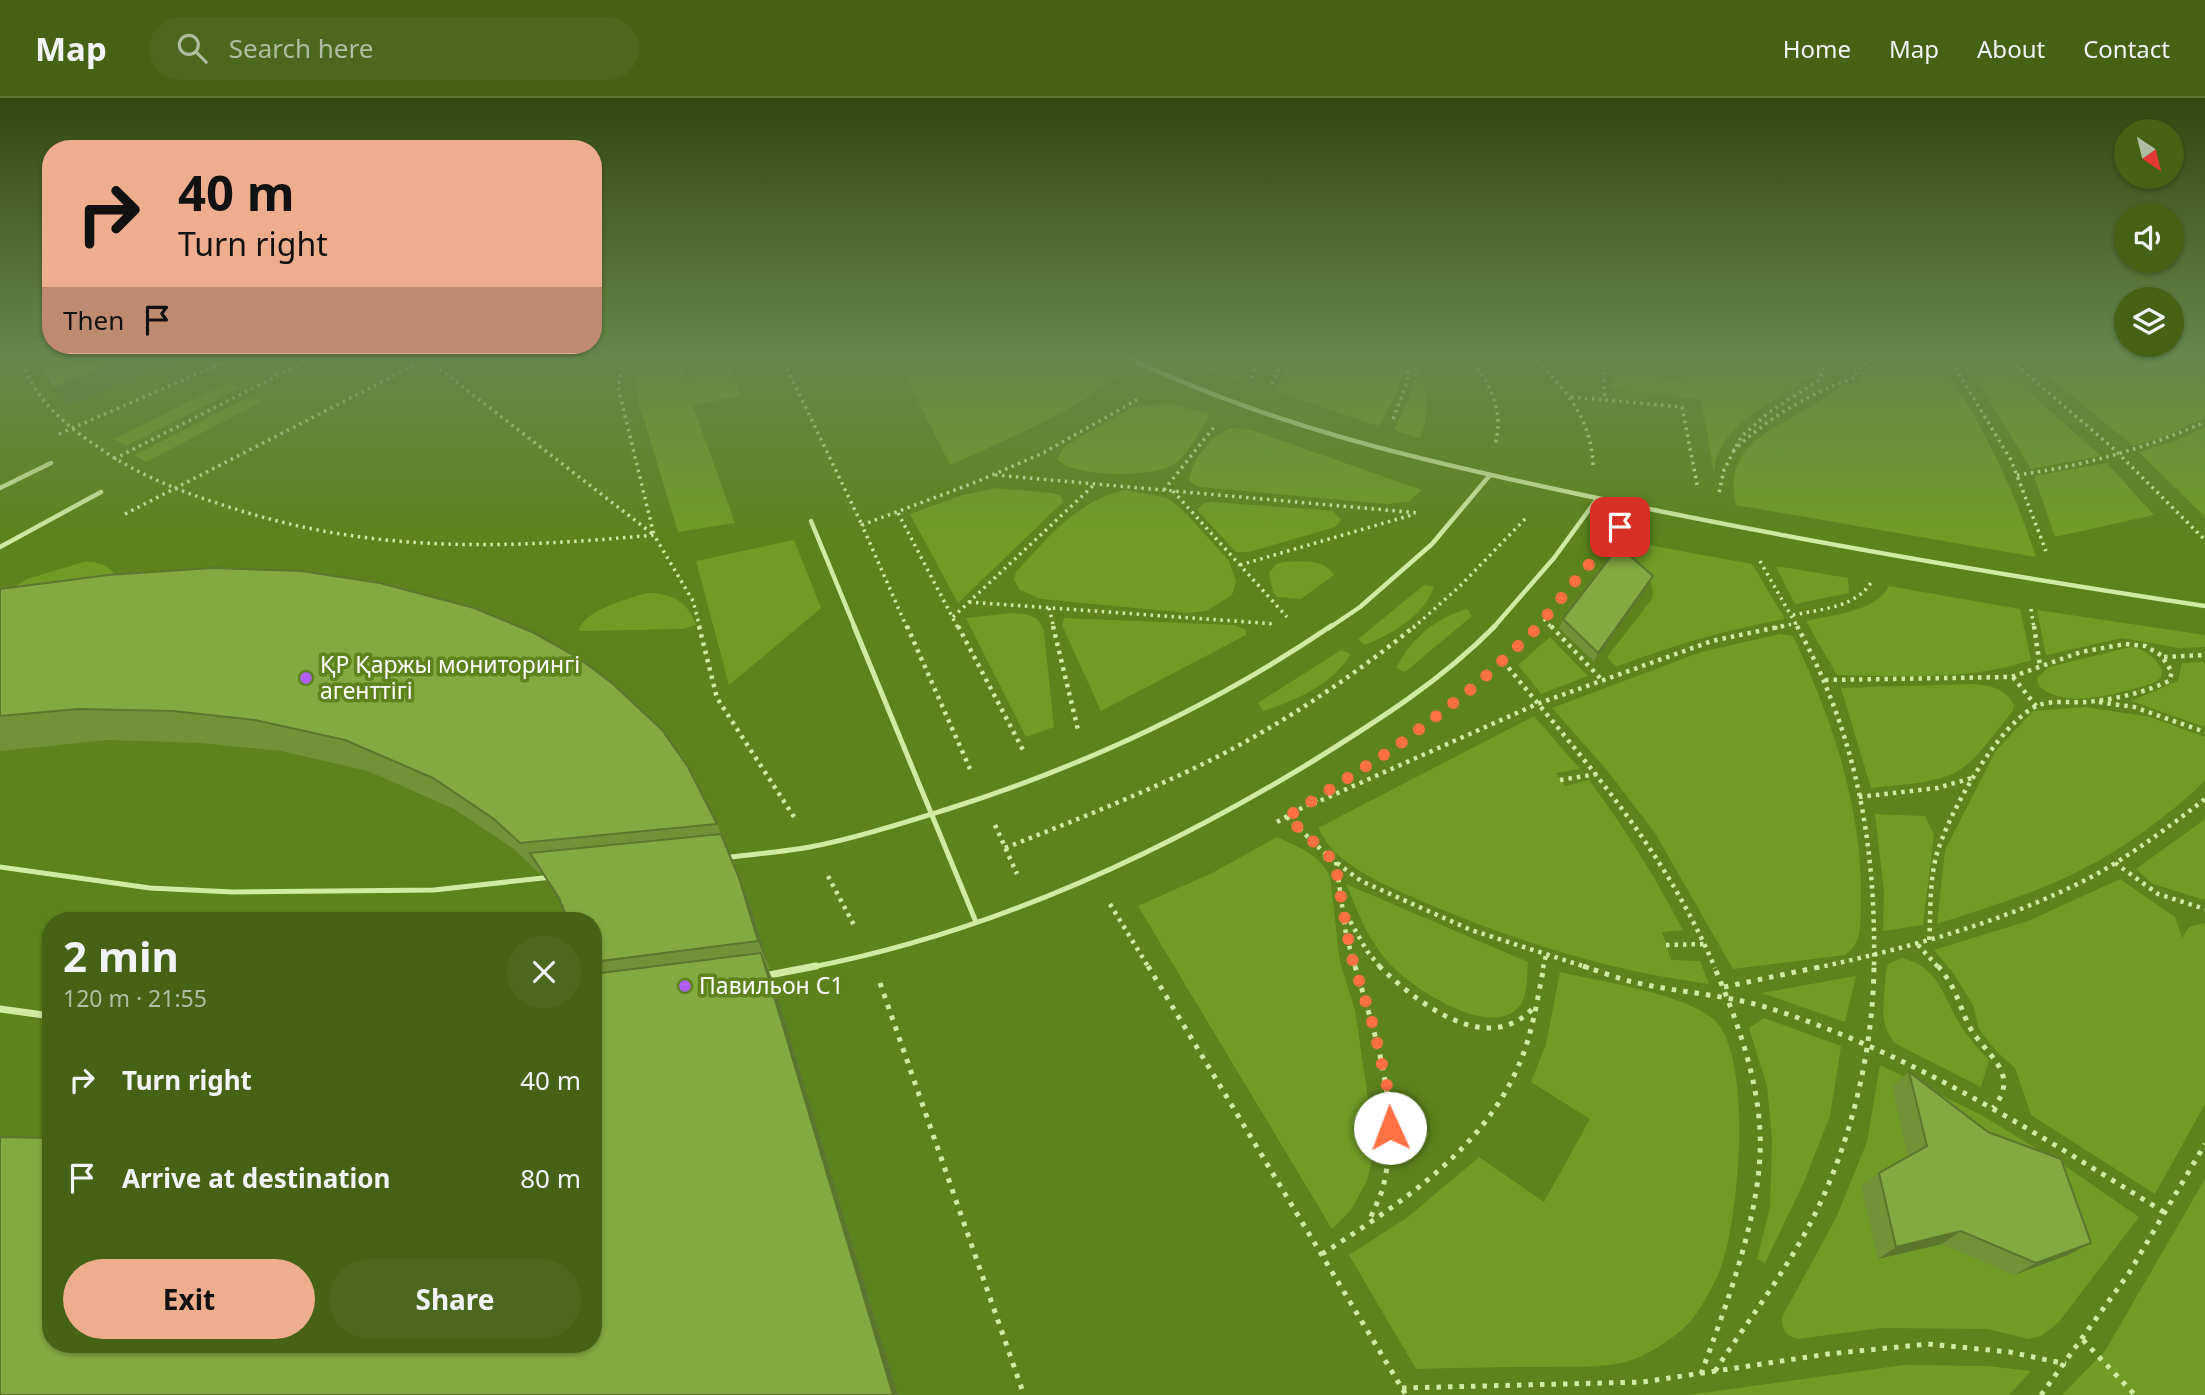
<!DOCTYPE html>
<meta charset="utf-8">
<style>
:root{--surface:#456215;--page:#4c681e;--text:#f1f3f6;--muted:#b0bca0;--line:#5d7634;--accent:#eead8d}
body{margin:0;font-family:"Noto Sans",sans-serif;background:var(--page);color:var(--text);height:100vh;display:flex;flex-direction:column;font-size:26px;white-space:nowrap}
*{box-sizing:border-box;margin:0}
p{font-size:23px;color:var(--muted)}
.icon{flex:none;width:38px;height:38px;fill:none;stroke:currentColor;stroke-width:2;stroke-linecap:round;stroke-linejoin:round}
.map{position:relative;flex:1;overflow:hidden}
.panel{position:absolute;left:42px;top:814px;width:560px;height:441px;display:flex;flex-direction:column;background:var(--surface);border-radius:28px;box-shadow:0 2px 5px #0004}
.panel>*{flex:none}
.top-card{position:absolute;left:42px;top:42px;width:560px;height:214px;border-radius:28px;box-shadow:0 2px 5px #0004;background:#eead8d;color:#111;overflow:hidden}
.needle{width:46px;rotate:145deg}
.buttons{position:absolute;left:2114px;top:21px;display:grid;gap:14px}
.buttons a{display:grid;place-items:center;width:70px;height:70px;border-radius:50%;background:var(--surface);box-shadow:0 2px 5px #0004;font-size:35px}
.pin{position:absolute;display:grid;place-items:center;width:60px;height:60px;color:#fff;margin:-30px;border-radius:14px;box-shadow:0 4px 10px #0006}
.me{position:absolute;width:77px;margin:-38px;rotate:358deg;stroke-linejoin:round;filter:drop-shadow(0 0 5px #0008)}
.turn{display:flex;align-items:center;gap:24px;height:147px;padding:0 21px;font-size:32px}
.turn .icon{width:91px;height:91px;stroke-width:2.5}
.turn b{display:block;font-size:49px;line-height:60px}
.then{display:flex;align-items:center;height:66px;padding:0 21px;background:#0003;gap:14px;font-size:26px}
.round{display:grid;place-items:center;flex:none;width:74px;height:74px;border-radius:37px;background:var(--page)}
.headline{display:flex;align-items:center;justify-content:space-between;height:119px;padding:0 21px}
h1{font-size:42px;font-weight:700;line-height:52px}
.action{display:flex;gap:14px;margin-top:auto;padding:14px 21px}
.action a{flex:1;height:80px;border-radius:42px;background:var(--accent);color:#111;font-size:28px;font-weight:700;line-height:80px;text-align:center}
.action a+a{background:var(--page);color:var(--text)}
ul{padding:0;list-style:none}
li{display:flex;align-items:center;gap:21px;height:98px;padding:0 21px}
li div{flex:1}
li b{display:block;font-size:26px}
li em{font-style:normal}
header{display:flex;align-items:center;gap:42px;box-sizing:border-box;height:98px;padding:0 35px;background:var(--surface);border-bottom:2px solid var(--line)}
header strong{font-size:33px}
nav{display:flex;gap:38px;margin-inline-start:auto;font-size:24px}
.search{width:490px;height:63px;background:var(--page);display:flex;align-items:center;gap:18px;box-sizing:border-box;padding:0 24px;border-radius:38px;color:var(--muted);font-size:26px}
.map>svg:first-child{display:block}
.green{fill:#709c25}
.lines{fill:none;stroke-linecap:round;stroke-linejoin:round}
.path-far2{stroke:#d0eaa2;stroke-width:3.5;stroke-dasharray:2.5 4.5;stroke-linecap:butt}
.path-far1{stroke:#d0eaa2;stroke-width:4.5;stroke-dasharray:3.5 5;stroke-linecap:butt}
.path{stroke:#d0eaa2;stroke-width:5;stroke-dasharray:4.5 7;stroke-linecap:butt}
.service-far2{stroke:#d0eaa2;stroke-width:4.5}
.service-far1{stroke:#d0eaa2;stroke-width:5}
.service{stroke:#d0eaa2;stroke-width:7}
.wall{fill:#719237}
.shaded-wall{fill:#5c772d}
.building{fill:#83aa40;stroke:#5c772d;stroke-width:2}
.route{stroke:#ff7043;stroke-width:12;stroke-dasharray:0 21.6}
.poi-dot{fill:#b15ffb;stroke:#5c831c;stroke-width:2.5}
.labels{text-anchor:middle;stroke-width:7;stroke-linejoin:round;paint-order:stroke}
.poi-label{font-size:23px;fill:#fff;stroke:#5c831c;text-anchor:start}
</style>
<header>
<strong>Map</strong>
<div class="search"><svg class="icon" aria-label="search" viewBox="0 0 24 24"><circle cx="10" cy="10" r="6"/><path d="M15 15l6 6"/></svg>Search here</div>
<nav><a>Home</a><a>Map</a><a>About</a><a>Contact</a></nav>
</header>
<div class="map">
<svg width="2205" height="1297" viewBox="0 0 2205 1297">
<rect width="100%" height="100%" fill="#5c831c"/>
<g class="green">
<path d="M640,258h47l-2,22 46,-10 10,27 -48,11 42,117 -57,9 -43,-142z"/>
<path d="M896,258h209l24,13c-54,42 -117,68 -179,96z"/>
<path d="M1213,258h40l-13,25 -34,-12z"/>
<path d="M1292,258h109c6,27 -10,47 -22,70l-104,-35z"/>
<path d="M1631,258h18l10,19 12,5 76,-24h93l-22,8 2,8c-37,24 -105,52 -106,101l-13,-74 -91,-10 8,-22z"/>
<path d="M1884,258h53c44,66 74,125 99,201l-300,-52c-13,-55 28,-71 67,-94 15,-8 28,-18 42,-27l15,-1 2,-5 -2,-4z"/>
<path d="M1958,258h30l113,100 -70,13 -44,-73z"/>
<path d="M2023,258l170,2 12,20v39l-38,19 -34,10z"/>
<path d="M1416,261c11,28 16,51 4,79l-26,-8 16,-32z"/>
<path d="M228,284l11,6 -113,58 -12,-7z"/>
<path d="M250,298l11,6 -115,60 -11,-7z"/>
<path d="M1167,305l43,11c-10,16 -19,37 -34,49 -20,15 -103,15 -119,-4l8,-13 65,-38z"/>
<path d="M2205,329v90l-66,-65 37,-11z"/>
<path d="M1232,330l19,2 171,60 -14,12 -21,2 -188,-17 -10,-6c2,-21 23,-47 43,-53z"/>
<path d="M2107,365l47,52 -99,22 -21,-61z"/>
<path d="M996,390l56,5 8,2 3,7 -105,101 -48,-89 53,-19z"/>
<path d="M1126,392l41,8 16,12 46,51 7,20 -4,14 -26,16 -18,2 -147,-14 -21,-9 -6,-10 2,-8c30,-33 64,-74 110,-82z"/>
<path d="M1211,404l114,8 9,2 7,8 -6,7 -86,25h-13l-39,-42 7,-7z"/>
<path d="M794,442l27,68 -92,77 -33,-124z"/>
<path d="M1627,443l125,23 33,55c-59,11 -113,26 -169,48l-9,-10 45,-58c5,-22 -17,-34 -32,-48z"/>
<path d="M84,464c21,0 31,5 35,27l-113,3 21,-13z"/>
<path d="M1284,464c18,0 39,-4 50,13l-33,24 -24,-2 -4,-5 -4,-19 7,-9z"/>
<path d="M1776,468l72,12 1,15 -54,11z"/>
<path d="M1424,487l10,2c-11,30 -41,46 -69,58l-7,-6z"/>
<path d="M1889,488l131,23 11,51c-60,21 -131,16 -194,15l-31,-54c24,-6 71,-9 83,-35z"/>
<path d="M647,495c24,0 41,8 49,32l-13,4 -104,2c3,-20 50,-33 68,-38z"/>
<path d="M1467,511l5,7 -67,56 -9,-4c15,-29 39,-50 71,-59z"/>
<path d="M2037,512l168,25v12l-26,1 -57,-10 -76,17z"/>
<path d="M1013,515c16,1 26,2 31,19l10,95 -28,10 -60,-119z"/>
<path d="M1064,520l169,7 13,5v5l-145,76 -39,-86z"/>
<path d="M1780,536l13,2c40,84 71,177 68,272 -1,18 1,36 -16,47l-112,14 -78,-136 -49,-64 -54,-61 149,-56z"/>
<path d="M1550,539l38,39 -47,18 -23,-29z"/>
<path d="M2130,549c16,2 25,10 32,23l-1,8 -10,6c-34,9 -83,27 -112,2l-2,-8 12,-11z"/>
<path d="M1341,552l10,4c-19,31 -54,46 -88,57l-5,-8z"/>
<path d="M2205,564v65l-74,-26 47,-20 4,-18z"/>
<path d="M1974,586c18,2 30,4 40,20l-1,7c-14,16 -27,36 -43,51 -23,23 -69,22 -99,26l-30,-100z"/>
<path d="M2086,609l64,10 55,20v44c-37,35 -80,67 -126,90 -45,23 -94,37 -142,53l8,-74 50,-98 38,-41z"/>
<path d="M1534,618l46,53 -24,4 9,13 24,-6c36,48 66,97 94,150l-21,2 9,28 29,1 9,23c-98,-13 -192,-42 -283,-81 -31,-14 -63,-26 -89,-49 -8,-6 -13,-17 -19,-26z"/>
<path d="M1875,716l50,2 9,18 -11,91 -40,6 1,-39z"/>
<path d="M2205,721v81l-52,-16 -17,-15z"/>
<path d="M1277,739c21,10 43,17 53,40l10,85 15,48 20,136 -8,35 -16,29 -19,19 -194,-323 74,-33z"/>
<path d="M2120,781l55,38 7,21 7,-11 16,-4v181l-50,90 -124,-79 -16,-47 -18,-16 -18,-23 -6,-24 -19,-31 -20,-24 94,-29z"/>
<path d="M1346,786l182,78c-1,13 0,31 -7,42 -27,39 -109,-16 -131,-40 -21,-22 -32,-52 -44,-80z"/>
<path d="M1902,860c36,9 39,34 56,63 8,14 19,27 31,39l-8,27 -83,-42c-22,-18 -13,-47 -12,-74l2,-7z"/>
<path d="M1560,874c38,9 135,23 158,52 34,42 21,194 3,243 -5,14 -14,30 -22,43 -13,20 -36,35 -57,46 -29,14 -68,10 -99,11 -42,0 -85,1 -127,2l-67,-114 59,-38 71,-60 65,45 46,-83 -59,-37 15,-38z"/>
<path d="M1856,878l-11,46 -83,-29z"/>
<path d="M1764,920l77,28 -11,70 -26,66 -39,81 -8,-4 13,-52 2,-69 -5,-52 -18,-58z"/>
<path d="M1880,967l103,51 79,48 77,53 -81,106 -17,13 -13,3 -40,-10 -107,-1 -83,11c-13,-4 -16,-9 -16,-22l54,-99 31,-76z"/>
<path d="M2205,1081v216h-143l43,-44z"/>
<path d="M1904,1267l84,1 43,5 -22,24h-321z"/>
</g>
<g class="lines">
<g class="path-far2">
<path d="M21,258c9,40 44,69 77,91 38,27 81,44 125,58 146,49 280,44 431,30l39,66 7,27"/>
<path d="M423,258l231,179 -36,-148 6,-31"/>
<path d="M781,258l81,169"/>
<path d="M1470,258c19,27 35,54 25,88"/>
<path d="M1532,258c33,33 60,62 61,111"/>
<path d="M1615,258l-12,13 2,31 77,7 16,82"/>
<path d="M1948,258l63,104 35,91"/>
<path d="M2006,258l108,93 91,91"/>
<path d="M2198,258l7,1"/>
<path d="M1251,280l9,-22"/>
<path d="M1272,286l13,-28"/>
<path d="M1571,299l34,3"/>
<path d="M1393,321l15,-39 -1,-24"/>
<path d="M59,336l179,-78"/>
<path d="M1733,353c33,-32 78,-59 122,-73l2,-8 20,-14"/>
<path d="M114,361l202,-103"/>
<path d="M995,377l424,38"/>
<path d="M2017,377c66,-9 127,-26 188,-53"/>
<path d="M1164,392l50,-63"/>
<path d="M1173,393l114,126"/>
<path d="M1719,394l5,-22 17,-33 27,-24 51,-33 5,-13 27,-11"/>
<path d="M898,415l60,115"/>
<path d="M125,416l307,-158"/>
<path d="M1760,463l38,67"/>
<path d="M1240,467l175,-51"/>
<path d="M969,504l306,22"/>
<path d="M1049,510l5,20"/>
<path d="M2031,511l3,19"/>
<path d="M1793,517c28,-6 63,-7 79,-34"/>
<path d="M953,519l142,-133"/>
<path d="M1544,521l8,9"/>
<path d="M907,530l-45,-103 114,-43 67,-29 97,-55"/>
<path d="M1413,530l46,-41 69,-71"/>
<path d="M1775,530l22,-5"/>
</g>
<g class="path-far1">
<path d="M699,528l18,72 77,119"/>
<path d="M907,528l63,143"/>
<path d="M958,528l65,124"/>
<path d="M1053,528l25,104"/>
<path d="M1551,528l51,54"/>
<path d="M1797,528c60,110 79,218 77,342"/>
<path d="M2034,528l6,40"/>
<path d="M2164,559l41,-2"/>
<path d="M1503,563c82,101 160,185 212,307"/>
<path d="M2013,579l23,29"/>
<path d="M1825,582l186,-3 70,-25 44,-8 20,2 16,9 11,17 -3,9c-26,12 -53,18 -82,21 -14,1 -35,-2 -48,3 -39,15 -93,112 -103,152 -7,27 -5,57 -7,85"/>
<path d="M2099,604l35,5 71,25"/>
<path d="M1560,682l37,-6"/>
<path d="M1859,699l78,-9 35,-10"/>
<path d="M1313,706l224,-100 175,-63 71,-15"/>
<path d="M1287,719l42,40 32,24 110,49 118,38"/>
<path d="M1277,724l44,-25"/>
<path d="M995,727l22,49"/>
<path d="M1005,750c71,-28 142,-56 210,-90 72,-37 138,-82 200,-132"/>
<path d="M1336,764l10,72 9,34"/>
<path d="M2115,765l43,31 47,15"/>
<path d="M828,778l27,51"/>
<path d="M1110,806l39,64"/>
<path d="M1346,816l21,37 14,17"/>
<path d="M1666,847l39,-1"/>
<path d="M1918,847l21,23"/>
<path d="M1543,870l3,-13"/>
<path d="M1816,870c96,-21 192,-47 279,-93 39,-22 75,-49 110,-76"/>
</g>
<g class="path">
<path d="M1148,868l258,429"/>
<path d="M1355,868c21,72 47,145 28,221 -3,12 -10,23 -14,35"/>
<path d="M1379,868c37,36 109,93 155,41"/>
<path d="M1583,868c15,5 31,11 46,15 48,12 99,13 146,29 142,46 266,126 392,204"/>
<path d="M1938,868c17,20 20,35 30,58 15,30 55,48 25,84"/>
<path d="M880,885l144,412"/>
<path d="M1724,889l100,-21"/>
<path d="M1322,1156c74,-48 158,-101 195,-185 15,-32 20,-68 27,-103"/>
<path d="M2083,1242l52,55"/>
<path d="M1715,1273c34,-52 73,-102 100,-157 37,-75 58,-164 59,-248"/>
<path d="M1701,1276c26,-71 63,-167 59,-243 -3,-57 -24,-113 -46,-165"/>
<path d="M1402,1290l241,-6 185,-28 100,-10 82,8 56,12"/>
<path d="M2041,1297l88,-122 76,-129"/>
</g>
<g class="service-far2">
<path d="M1125,258c144,70 298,105 453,138 208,45 417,80 627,112"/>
<path d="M0,390l51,-25"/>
<path d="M811,423l44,107"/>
<path d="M0,449l101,-55"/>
<path d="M1329,530l31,-21 72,-63 58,-69"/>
<path d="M1493,530l61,-70 43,-59"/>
</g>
<g class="service-far1">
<path d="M854,528l122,296"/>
<path d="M725,760c28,-4 57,-6 85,-11 46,-9 93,-24 138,-38 136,-43 265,-103 383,-183"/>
<path d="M0,769l150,21 82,4 202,-2 118,-13"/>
<path d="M807,870c180,-34 350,-112 506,-207 64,-40 128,-80 182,-135"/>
</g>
<g class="service">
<path d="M764,878l52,-10"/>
<path d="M0,911l51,7"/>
</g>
</g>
<g class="wall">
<path d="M1653,478l-5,9 -54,77 -35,-34 4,-9z"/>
<path d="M0,491l717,235 34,84 19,61h-2l5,12 125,414h-898l593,-51v-424l-33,-20 -18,-28 -3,1 -25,-24 -60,-40 -86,-38 -87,-20 -80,-8 -93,-3 -108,11z"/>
<path d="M1909,974l159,183 -54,20 -72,-31 -64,15 -17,-73 18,-13 29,-16 -16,-71z"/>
</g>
<g class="shaded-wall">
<path d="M135,258h56l-125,50 -13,-18z"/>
<path d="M1653,478l-5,9 -54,77 4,-9z"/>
<path d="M739,780l12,30 19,61 -12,-28z"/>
<path d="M761,855l12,28 125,414h-5z"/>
<path d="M1961,1133l-19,13 -64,15 18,-12z"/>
<path d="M2091,1145l-23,12 -54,20 22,-12z"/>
</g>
<g class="building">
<path d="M36,258h99l-82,32z"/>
<path d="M1619,448l34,30 -55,77 -35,-34z"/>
<path d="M212,470l89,3 79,12 94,25 58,24 48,27 33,25 49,46 26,37 29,57 -197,19 -26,-24 -61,-41 -88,-38 -90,-20 -82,-9 -95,-2 -78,7v-127l108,-14z"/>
<path d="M721,736l18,44 19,63 -165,21v-42h-25l-9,-22 -29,-45z"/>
<path d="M761,855l132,442h-893v-258l51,1v206h542v-370z"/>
<path d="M1909,974l79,60 73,27 30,84 -55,20 -75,-32 -65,16 -17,-74 48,-27z"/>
</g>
<linearGradient id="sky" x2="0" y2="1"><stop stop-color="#33480f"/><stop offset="0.59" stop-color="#66884b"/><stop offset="1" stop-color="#66884b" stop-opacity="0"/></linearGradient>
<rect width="2205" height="440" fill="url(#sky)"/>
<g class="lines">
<path class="route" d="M1390,1030l-2,-38 -15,-65 -22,-70 -16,-93 -48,-45 109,-70 78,-60 60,-56 86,-104"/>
</g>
<g class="poi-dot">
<circle cx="306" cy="580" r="7"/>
<circle cx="685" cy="888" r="7"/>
</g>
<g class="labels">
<g class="poi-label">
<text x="320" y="575">ҚР Қаржы мониторингі<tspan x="320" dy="26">агенттігі</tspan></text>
<text x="699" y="896">Павильон С1</text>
</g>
</g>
</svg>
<div class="buttons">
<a><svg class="needle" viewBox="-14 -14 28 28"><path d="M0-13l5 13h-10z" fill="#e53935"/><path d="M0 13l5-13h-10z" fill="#b0bca0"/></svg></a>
<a><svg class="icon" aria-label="sound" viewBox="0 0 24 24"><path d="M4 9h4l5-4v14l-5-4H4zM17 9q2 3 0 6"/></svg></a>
<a><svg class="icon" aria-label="layers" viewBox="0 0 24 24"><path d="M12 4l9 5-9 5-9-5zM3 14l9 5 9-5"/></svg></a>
</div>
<div class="pin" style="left:1620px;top:429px;background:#d93025"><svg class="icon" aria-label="arrive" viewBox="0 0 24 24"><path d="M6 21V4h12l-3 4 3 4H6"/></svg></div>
<svg class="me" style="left:1390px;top:1030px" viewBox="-20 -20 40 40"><circle r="19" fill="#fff"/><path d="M0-13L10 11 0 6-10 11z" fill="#ff7043"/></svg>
<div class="top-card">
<div class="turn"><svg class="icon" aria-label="right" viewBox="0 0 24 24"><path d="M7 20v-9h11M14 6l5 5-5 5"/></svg><div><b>40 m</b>Turn right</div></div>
<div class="then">Then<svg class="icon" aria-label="arrive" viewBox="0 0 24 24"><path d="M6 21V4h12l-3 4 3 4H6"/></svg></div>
</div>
<section class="panel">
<div class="headline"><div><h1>2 min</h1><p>120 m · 21:55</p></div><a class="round"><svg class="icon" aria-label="close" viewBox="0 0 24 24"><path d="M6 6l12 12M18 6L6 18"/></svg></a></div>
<ul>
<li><svg class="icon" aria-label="right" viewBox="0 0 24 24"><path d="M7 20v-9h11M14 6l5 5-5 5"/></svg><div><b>Turn right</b></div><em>40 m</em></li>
<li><svg class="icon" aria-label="arrive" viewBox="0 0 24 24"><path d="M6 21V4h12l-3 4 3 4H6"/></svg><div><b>Arrive at destination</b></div><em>80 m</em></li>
</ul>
<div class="action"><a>Exit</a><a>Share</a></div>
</section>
</div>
